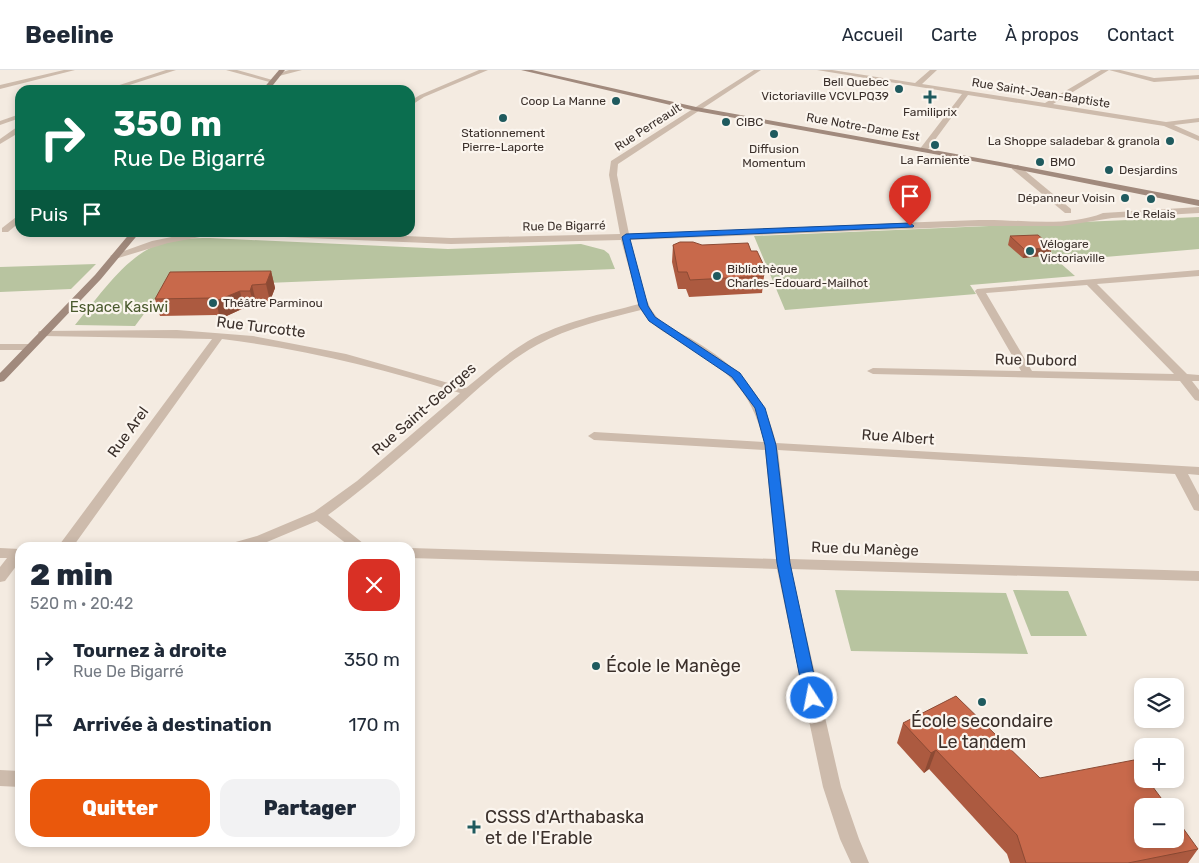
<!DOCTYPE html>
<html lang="fr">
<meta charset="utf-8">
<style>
:root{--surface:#fff;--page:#f2f2f3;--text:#1f2937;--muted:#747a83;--line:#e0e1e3;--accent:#ea580c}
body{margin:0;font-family:Rubik,sans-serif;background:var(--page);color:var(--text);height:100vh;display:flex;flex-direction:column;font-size:19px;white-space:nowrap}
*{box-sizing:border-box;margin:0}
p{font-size:16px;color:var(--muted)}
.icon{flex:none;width:28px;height:28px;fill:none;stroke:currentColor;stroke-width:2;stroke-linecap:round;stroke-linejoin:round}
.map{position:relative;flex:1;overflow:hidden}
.sheet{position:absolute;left:15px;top:472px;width:400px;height:305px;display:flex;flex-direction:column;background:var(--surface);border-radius:15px;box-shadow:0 2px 8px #0003}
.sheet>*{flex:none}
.hud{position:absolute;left:15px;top:15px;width:400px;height:152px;border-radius:15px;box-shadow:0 2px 8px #0003;background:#0b6e4f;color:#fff;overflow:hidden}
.buttons{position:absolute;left:1134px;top:608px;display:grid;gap:10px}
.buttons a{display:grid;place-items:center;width:50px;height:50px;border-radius:10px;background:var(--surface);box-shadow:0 2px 8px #0003;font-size:25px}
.pin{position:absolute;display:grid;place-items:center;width:42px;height:42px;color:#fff;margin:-51px -21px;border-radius:50% 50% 50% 0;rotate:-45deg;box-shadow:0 0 5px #0007}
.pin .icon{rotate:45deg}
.me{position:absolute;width:55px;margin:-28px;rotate:349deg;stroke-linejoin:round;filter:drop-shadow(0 0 4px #0008)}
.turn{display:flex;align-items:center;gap:18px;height:105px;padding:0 15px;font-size:22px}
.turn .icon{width:65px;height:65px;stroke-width:2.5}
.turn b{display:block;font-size:35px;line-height:42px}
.then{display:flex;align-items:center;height:48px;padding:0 15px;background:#0003;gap:10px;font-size:19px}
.round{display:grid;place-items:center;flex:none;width:52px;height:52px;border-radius:15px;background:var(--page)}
.summary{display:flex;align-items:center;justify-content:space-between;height:85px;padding:0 15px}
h1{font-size:30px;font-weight:800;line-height:38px}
.primary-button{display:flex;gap:10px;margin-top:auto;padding:10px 15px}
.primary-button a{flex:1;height:58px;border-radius:15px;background:var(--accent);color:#fff;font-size:20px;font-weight:800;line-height:58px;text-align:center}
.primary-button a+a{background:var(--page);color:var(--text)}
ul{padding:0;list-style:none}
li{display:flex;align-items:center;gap:15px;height:65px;padding:0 15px}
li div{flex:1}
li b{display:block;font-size:19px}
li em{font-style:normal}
header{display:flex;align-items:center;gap:30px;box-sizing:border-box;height:70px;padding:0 25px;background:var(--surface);border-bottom:1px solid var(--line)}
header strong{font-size:24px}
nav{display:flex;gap:28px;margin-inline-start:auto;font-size:18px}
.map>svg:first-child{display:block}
.green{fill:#b8c4a0}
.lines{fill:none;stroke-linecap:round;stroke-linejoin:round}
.street{fill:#cdbbac;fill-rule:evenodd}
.secondary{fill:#a18a7d;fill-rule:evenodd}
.wall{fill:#ac5a40}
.shaded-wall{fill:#8c4a34}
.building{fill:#c8694b;stroke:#8c4a34}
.route{fill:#1a73e8;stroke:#114b97}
.poi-dot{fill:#1f5a5e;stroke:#fbf5ee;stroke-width:2}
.labels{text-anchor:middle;stroke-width:4.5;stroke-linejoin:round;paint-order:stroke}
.far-poi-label{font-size:12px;fill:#3b302b;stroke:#fbf5ee;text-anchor:start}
.far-street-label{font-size:12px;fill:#3b302b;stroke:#fbf5ee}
.park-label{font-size:15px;fill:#4a5a2e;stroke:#fbf5ee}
.street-label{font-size:15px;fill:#3b302b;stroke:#fbf5ee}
.near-poi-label{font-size:18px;fill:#3b302b;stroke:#fbf5ee;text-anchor:start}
</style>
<header>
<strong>Beeline</strong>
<nav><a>Accueil</a><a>Carte</a><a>À propos</a><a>Contact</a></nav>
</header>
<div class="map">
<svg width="1199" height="793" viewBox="0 0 1199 793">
<rect width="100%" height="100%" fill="#f4ebe1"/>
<g class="green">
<path d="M1199,147v32l-141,12 17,15 -105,9 6,9 -191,16 -31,-74z"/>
<path d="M210,168l238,11 133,-5 23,6 5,4 6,15 -451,18 -29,39 -60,-1c21,-25 46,-62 75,-77 17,-9 41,-10 60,-10z"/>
<path d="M96,194l-25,25 -71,3v-25z"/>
<path d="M835,520l171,3 22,61 -177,-3z"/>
<path d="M1013,520l55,1 19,45h-56z"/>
</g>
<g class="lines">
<g class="street">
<path d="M64,0h11l-75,19v-4z"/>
<path d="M166,0h10l-62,20h-10z"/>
<path d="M226,0h11l39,11 -3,2z"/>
<path d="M289,0h13l-23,6 -3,-2z"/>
<path d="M479,0h9l-64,27 -14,9v-5l10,-6z"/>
<path d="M754,0h7l-143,94 -1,11 12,59c117,-4 233,-10 350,-14 40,-1 87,8 124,-7l96,-6v6l-87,5 -50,8h-82l-350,14c4,16 14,60 23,72 8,13 24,19 37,26 46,28 73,51 86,105l423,24v8l-11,-1 11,21v16l-5,-1 -19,-36 -397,-24 12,109 409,12v10l-408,-12 50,218 18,52 10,24h-18l-11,-24 -17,-52 -46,-218 -367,-11v-10l366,11 -11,-109 -171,-10 -6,-4 6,-4 170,10c-13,-54 -39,-74 -85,-101 -15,-9 -29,-16 -38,-31 -35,9 -72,17 -104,35 -31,17 -58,43 -84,66 -41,36 -81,72 -125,104l41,33h-17l-35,-27 -50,21 -18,6h-26l2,-3 32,-9 57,-24 43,-31 103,-88c-78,-25 -156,-44 -238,-54l-150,209h-15l155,-209 -169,-3 -4,-1 -1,-2 1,-2 138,-1 76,6 93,18 120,34c20,-16 40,-34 62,-47 34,-19 74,-27 111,-37l-18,-64 -170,4 -213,-9 -4,-3h79l138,6 169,-4 -11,-59 2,-14z"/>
<path d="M817,0h15l83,13 15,-13h7l-15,14 123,19 56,-33h19l34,8 45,-3v4l-45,3 -45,-12 -56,34 113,18 33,-4v4l-25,3 25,11v5l-35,-15 -196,-31 -42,57h-3l-4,-2 43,-56z"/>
<path d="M20,44v4l-20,7v-4z"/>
<path d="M17,57h3v5l-20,12v-5z"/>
<path d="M1012,95h6l53,44v4h-6l-53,-44z"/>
<path d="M20,144v8l-12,10h-6v-4z"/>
<path d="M196,162h31l-59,11 -53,16 -5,-3 42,-15z"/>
<path d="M1199,200v6l-102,8 90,90 12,1v6h-7l7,9v11l-4,-1 -15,-19 -307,-7 -6,-3 6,-3 148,3 -46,-80 2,-2zM1087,215l87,89 -142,-3 -46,-78z"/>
<path d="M0,274h30l5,3 -5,3h-30z"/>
<path d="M0,478l20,1v12l-15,20 -5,1v-15l7,-9h-7z"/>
<path d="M0,700l20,1v16l-20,-1z"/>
</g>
<g class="secondary">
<path d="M279,0h6l-16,20h-7z"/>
<path d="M521,0h11l164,37 304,55 199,38v6l-199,-40 -304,-55z"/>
<path d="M131,162h9l-39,47 -97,102 -4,1v-9l95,-98z"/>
</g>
</g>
<g class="wall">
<path d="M1010,166l42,11 -2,8 -27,3 -15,-13z"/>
<path d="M673,175h29l49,6 14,17 -3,25 -73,4 -3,-8h-8l-6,-27z"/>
<path d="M271,201l4,17 -5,13 -14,1 -1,6h-11l-24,11 -4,-4 -56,1 -5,-17z"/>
<path d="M903,653l137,55 158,71 -10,14h-178l-3,-9 -78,-85 -5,4 -27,-30z"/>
</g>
<g class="shaded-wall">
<path d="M1052,177l-2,8 -27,3 2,-8z"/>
<path d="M271,201l4,17 -5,13 -4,-17z"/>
<path d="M252,215l4,17 -1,6 -5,-17z"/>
<path d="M240,221l4,17 -24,11 -4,-18z"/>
<path d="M936,680l-7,19 -5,4 7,-20z"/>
</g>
<g class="building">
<path d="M1038,165l14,12 -27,3 -15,-14z"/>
<path d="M680,172h13l9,3 46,-2 3,8h6l8,17h-6l5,8 -74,4 -3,-8h-9l-5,-27z"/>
<path d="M271,201l-5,13 -14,1 -2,6h-10l-24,10 -4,-3 -57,1 15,-27z"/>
<path d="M956,626l84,82 94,-18 8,12v7h5l20,27h-25v33h33v-22l23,32 -70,14h-102l-9,-28 -81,-85 -5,3 -28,-30z"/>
</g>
<path class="route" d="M910,153l4,3 -1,1 -283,12 18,67 7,11 85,56 25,35 11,37 14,118 29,135 -2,4 -5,1 -5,-1 -3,-4 -27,-135 -12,-118 -10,-37 -23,-31 -83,-56 -10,-15 -17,-69 4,-3z"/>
<g class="poi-dot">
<circle cx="899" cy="19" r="5"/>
<path d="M927.5 19.5h5v5h5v5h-5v5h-5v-5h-5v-5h5z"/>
<circle cx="616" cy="31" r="5"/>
<circle cx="503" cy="48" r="5"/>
<circle cx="726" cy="52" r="5"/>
<circle cx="774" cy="64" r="5"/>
<circle cx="1170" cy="71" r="5"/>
<circle cx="935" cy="75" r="5"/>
<circle cx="1040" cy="92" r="5"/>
<circle cx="1109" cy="100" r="5"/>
<circle cx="1125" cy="128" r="5"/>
<circle cx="1151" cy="129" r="5"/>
<circle cx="1030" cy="181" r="5"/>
<circle cx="717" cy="206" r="5"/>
<circle cx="213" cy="233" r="5"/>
<circle cx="596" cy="596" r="5"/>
<circle cx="982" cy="632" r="5"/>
<path d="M471.5 749.5h5v5h5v5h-5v5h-5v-5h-5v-5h5z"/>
</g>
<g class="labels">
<g class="far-poi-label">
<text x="889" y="16" text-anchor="end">Bell Quebec<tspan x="889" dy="14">Victoriaville VCVLPQ39</tspan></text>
<text x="606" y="35" text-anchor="end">Coop La Manne</text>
<text x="930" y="46" text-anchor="middle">Familiprix</text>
<text x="736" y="56">CIBC</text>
<text x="503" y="67" text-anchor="middle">Stationnement<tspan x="503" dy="14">Pierre-Laporte</tspan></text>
<text x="1160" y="75" text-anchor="end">La Shoppe saladebar &amp; granola</text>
<text x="774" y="83" text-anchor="middle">Diffusion<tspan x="774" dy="14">Momentum</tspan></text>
<text x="935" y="94" text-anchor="middle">La Farniente</text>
<text x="1050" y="96">BMO</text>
<text x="1119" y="104">Desjardins</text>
<text x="1115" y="132" text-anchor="end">Dépanneur Voisin</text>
<text x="1151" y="148" text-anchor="middle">Le Relais</text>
<text x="1040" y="178">Vélogare<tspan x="1040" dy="14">Victoriaville</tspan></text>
<text x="727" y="203">Bibliothèque<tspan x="727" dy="14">Charles-Edouard-Mailhot</tspan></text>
<text x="223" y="237">Théâtre Parminou</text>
</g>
<g class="far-street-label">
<text transform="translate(1041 23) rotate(9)" y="4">Rue Saint-Jean-Baptiste</text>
<text transform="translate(648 57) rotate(-33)" y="4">Rue Perreault</text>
<text transform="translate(863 57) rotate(10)" y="4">Rue Notre-Dame Est</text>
<text transform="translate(564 156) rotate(-1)" y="4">Rue De Bigarré</text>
</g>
<g class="park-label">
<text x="119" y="242">Espace Kasiwi</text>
</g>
<g class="street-label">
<text transform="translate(261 257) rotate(7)" y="5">Rue Turcotte</text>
<text transform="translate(1036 290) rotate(1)" y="5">Rue Dubord</text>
<text transform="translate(424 339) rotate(-41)" y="5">Rue Saint-Georges</text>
<text transform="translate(128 362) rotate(-54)" y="5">Rue Arel</text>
<text transform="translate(898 367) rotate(4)" y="5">Rue Albert</text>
<text transform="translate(865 479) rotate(2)" y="5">Rue du Manège</text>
</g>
<g class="near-poi-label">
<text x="606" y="602">École le Manège</text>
<text x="982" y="657" text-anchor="middle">École secondaire<tspan x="982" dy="21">Le tandem</tspan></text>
<text x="485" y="753">CSSS d'Arthabaska<tspan x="485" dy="21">et de l'Erable</tspan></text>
</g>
</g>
</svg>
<div class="buttons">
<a><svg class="icon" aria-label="layers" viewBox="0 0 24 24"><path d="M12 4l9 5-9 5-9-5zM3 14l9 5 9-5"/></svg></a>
<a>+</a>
<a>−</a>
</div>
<div class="pin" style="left:910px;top:156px;background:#d93025"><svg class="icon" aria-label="arrive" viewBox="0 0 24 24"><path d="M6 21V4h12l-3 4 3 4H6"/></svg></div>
<svg class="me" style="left:812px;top:628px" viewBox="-20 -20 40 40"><circle r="17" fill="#1a73e8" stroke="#fff" stroke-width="3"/><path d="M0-11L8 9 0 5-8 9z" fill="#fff"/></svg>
<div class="hud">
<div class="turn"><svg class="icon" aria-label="right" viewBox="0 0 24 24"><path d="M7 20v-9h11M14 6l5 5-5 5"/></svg><div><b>350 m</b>Rue De Bigarré</div></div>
<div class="then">Puis<svg class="icon" aria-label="arrive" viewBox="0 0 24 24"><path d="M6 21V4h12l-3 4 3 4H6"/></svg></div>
</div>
<section class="sheet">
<div class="summary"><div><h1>2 min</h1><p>520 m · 20:42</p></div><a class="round" style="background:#d93025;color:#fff"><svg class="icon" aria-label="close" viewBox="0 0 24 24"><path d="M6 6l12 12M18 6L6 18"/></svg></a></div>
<ul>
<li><svg class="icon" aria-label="right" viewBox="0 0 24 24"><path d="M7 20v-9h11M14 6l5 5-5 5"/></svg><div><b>Tournez à droite</b><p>Rue De Bigarré</p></div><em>350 m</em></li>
<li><svg class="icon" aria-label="arrive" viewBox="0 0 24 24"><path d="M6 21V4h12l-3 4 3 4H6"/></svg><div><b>Arrivée à destination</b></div><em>170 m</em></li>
</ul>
<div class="primary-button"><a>Quitter</a><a>Partager</a></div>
</section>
</div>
